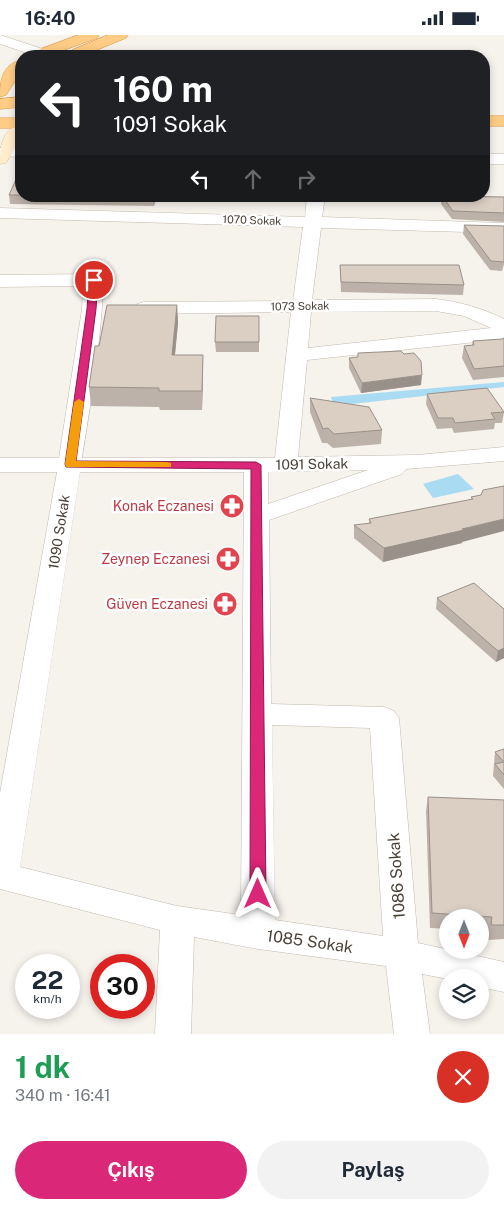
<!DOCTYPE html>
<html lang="tr">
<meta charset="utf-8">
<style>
:root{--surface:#fff;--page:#f2f2f3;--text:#1f2937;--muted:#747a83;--accent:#db2777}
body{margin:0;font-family:"Public Sans",sans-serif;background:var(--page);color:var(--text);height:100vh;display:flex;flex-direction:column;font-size:19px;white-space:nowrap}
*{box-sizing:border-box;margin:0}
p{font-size:16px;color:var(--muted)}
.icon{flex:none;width:28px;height:28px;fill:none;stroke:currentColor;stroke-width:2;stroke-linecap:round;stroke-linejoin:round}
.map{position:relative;height:999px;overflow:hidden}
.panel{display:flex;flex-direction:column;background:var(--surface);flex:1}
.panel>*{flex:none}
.hud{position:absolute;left:15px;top:15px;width:475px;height:152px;border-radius:20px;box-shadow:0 2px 8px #0003;background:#202124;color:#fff;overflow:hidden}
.needle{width:32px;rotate:180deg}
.tools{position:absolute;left:439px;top:874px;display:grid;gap:10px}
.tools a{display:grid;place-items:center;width:50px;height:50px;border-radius:50%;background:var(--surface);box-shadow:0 2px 8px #0003;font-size:25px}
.speed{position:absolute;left:15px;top:919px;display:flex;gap:10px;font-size:25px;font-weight:700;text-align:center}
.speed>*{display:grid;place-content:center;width:65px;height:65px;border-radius:50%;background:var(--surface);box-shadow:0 2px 8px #0003;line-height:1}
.speed small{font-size:12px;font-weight:400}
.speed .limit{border:8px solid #d22;background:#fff;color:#111}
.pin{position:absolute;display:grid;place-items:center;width:42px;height:42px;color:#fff;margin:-21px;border:2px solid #fff;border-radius:50%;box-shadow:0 1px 5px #0007}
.me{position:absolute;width:55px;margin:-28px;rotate:0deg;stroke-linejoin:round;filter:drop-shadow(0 0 4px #0008)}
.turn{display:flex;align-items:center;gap:18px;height:105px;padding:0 15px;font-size:22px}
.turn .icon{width:65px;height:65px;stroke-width:2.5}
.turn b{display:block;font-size:35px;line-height:42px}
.lanes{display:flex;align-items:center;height:48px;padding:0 15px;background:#0003;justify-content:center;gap:25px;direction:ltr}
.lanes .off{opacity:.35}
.round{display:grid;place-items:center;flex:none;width:52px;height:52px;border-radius:26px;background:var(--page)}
.head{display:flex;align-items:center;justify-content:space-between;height:85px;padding:0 15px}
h1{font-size:30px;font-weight:700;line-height:38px;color:#1e9e55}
.cta{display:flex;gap:10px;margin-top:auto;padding:10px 15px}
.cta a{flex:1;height:58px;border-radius:30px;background:var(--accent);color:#fff;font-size:20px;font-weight:700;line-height:58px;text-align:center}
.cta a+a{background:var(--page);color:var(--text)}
.status{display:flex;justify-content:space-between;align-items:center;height:35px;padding:0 25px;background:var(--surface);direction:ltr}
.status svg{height:14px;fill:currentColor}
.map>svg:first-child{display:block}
.water{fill:#a9dcf2}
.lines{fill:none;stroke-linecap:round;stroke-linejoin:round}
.minor-casing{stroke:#c2b9ae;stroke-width:1}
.tertiary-casing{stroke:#c2b9ae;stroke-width:1}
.secondary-casing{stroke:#d6c09b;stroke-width:1}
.trunk-casing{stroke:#df923c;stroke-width:1}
.minor{fill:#fff;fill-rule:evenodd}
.tertiary{fill:#fff;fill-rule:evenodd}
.secondary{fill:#ffedcd;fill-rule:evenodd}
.trunk{fill:#fecc85;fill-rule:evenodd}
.wall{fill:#bcb2a9}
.shaded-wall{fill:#999189}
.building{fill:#dbcfc4;stroke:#999189}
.route{fill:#db2777;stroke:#8e194d}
.slow{fill:#f59e0b}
.labels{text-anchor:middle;stroke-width:5;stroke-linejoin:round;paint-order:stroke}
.far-street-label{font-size:11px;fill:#4b4239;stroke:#fff}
.street-label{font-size:14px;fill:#4b4239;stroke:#fff}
.health-label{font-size:14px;fill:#be3a42;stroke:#fff;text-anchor:end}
.near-street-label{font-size:16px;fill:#4b4239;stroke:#fff}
</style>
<div class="status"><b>16:40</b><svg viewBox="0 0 49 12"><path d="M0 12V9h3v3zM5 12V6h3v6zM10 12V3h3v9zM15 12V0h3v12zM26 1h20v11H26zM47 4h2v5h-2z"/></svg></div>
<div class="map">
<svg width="504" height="999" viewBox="0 0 504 999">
<rect width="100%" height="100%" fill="#f6f2ec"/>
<g class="water">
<path d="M504,347v5l-170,19 -3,-9z"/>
<path d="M458,439l16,15 -41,9 -10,-14z"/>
</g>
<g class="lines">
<defs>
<g id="minor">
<path d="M5,112h16v10l-21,-1v-8z"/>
<rect x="484" y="119" width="20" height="10"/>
<path d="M307,161h18l-3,21 182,6v10l-183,-5 -9,72 124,-1c24,3 46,9 68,20v20l-197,21 -9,97 119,-2 87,-8v14l-98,8 -4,5 -133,46 2,184 113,3 10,4 5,7 19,225 86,19v30l-24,-5v-10h-32v2l-26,-5 8,60h-36l-8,-68 -128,-17 -64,-12 -3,97h-36l5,-104 -160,-41v-96l57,-321h-57v-14h59l23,-149 1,-23 -83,1v-12l93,-1 7,2c10,15 -14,155 -18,182h193l16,-146 -147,2 -7,-2 -3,-4 3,-4 7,-2 149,-1 10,-74 -303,-9v-10l305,9zM436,276l28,5 27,12 -183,20 3,-36zM368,435l-100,34v-32zM80,437h164l-3,443 -64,-9 -157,-39zM272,690l98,3 13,208 -108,-16z"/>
</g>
<path id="tertiary" d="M0,0l46,15 3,3 -3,3h-10l-36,-12z"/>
<path id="secondary" d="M21,89v14l-15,25 -6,1c0,-16 1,-35 21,-40z"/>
<g id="trunk">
<path d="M78,0h21l-2,3 -49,18h-21l3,-3z"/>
<path d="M108,0h20l-2,3 -44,18h-10l-3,-3 3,-3z"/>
<path d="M21,25v12l-15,23 -6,2c0,-17 2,-32 21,-37z"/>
<path d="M21,62v10l-21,2v-10z"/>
<rect x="484" y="81" width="20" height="10"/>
<rect x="0" y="83" width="21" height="10"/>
</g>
</defs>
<use href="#minor" class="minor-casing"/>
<use href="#tertiary" class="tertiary-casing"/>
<use href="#secondary" class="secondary-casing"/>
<use href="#trunk" class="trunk-casing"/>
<use href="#minor" class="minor"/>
<use href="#tertiary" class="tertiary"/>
<use href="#secondary" class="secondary"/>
<use href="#trunk" class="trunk"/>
</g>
<g class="wall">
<path d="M21,140v21h135l-2,10 -144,-2 -1,-9z"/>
<path d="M441,161l63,1v25l-52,-3 -11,-15z"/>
<path d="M464,190l40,1v38l-2,7 -12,-1 -27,-36z"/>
<path d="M340,230l124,20 -1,10 -122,-3z"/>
<path d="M177,270l1,18 -3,32h28v18l-1,37h-42l-1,-3 -68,-1 -2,-19 10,-41z"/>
<path d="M259,281v36h-43l-1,-10z"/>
<path d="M504,303v39l-31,3 -11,-22 2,-12 8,-1 1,-4 29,-2z"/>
<path d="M349,323l72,27 -60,8 -12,-25z"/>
<path d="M427,359l77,18 -2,11h-7l-1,6 -40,4 -2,-5 -15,1 -11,-25z"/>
<path d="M310,363l72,32 -1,14 -48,4 -6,-5h-5l-12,-31z"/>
<path d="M481,460l-19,48 -79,19 -29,-24v-13l15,-1v-5l102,-19v-3z"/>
<path d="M437,563l67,11v49l-8,4 -60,-53z"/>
<path d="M504,714v40l-11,-13 2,-24z"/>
<path d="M428,762l76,3v139l-16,1 1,-8h-9v-15h-32v12l-18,-1 -4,-117z"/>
</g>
<g class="shaded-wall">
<path d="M153,161h3l-2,10z"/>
<path d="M177,270l1,18 -5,51 -1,-19z"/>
<path d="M203,320v18l-1,37v-19z"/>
<path d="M422,340l-1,10 -60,8 1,-10z"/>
<path d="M504,484v12l-42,11v1l-79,19 1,-14z"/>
<path d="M504,613v10l-8,4 2,-11z"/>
</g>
<g class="building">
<path d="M18,140h3v20h-12z"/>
<path d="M100,161h53v1z"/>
<path d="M442,161l62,1v16l-51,-2z"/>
<path d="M464,190l40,1v36l-13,-1z"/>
<path d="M340,230h119l5,20 -123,-3z"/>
<path d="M107,270h70l-5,50h31l-1,36h-43v-3l-70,-1 6,-41h4z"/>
<path d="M216,281h43v26h-44z"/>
<path d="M504,303v28l-30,3 -10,-23 10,-1 -1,-4 29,-2z"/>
<path d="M401,316l3,3 10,-1 7,8 1,14 -60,8 -13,-25 9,-1v-4z"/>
<path d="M487,353l17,24 -13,1 4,6 -40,4 -2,-5h-15l-11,-24z"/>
<path d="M310,363l59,9 13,23 -48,4 -6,-6 -5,1z"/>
<path d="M504,451v33l-42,10 2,1 -80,18 -30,-23 17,-2 -2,-4 104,-20 -2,-2 10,-2 2,-5z"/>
<path d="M474,548l30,26v39l-6,3 -61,-53z"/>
<path d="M504,714v13l-9,-10z"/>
<path d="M504,727v13l-9,-11z"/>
<path d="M428,762l76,3v125h-13l1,-8 -60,-4z"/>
</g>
<path class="route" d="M94,242l4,3 -2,29 -20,152 180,1 5,3 5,429 -3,4 -5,2 -5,-2 -3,-4 1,-425 -185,-2 -1,-3 22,-155 2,-29z"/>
<path class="slow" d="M79,364l5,3 -8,59 91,1 4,1v4h-105l-1,-3 9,-62z"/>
<defs>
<symbol id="pharmacy-disc" viewBox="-11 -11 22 22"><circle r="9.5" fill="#e0444e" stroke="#fff"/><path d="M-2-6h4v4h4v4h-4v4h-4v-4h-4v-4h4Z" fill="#fff"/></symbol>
</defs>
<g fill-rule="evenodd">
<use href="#pharmacy-disc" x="218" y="457" width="28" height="28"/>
<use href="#pharmacy-disc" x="214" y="510" width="28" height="28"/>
<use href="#pharmacy-disc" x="211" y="555" width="28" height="28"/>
</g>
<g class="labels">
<g class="far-street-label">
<text transform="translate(252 185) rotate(2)" y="4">1070 Sokak</text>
<text transform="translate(300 271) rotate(-1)" y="4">1073 Sokak</text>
</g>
<g class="street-label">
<text transform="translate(312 429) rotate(-1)" y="5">1091 Sokak</text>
<text transform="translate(59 497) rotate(-81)" y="5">1090 Sokak</text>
</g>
<g class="health-label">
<text x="214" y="476">Konak Eczanesi</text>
<text x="210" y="529">Zeynep Eczanesi</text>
<text x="208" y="574">Güven Eczanesi</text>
</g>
<g class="near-street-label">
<text transform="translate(396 841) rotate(-94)" y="6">1086 Sokak</text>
<text transform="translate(310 906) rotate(8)" y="6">1085 Sokak</text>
</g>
</g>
</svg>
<div class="tools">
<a><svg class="needle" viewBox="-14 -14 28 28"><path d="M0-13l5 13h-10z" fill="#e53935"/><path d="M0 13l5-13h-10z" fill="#747a83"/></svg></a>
<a><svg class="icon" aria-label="layers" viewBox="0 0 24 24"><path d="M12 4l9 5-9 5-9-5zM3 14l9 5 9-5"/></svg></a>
</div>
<div class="speed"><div>22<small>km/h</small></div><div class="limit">30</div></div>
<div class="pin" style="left:94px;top:245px;background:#d93025"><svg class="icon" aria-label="arrive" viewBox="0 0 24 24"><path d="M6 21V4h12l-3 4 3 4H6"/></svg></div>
<svg class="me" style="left:258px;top:859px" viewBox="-20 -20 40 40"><path d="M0-17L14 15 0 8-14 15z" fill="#db2777" stroke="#fff" stroke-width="4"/></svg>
<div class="hud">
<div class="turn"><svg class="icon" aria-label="left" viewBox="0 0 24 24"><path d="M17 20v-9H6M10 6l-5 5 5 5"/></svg><div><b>160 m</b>1091 Sokak</div></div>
<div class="lanes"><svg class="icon" aria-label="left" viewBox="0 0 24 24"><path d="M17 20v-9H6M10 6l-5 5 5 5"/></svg><svg class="icon off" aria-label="ahead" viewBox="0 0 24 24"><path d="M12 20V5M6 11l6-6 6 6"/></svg><svg class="icon off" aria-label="right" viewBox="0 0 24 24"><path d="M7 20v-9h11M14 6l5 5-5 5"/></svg></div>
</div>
</div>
<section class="panel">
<div class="head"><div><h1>1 dk</h1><p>340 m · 16:41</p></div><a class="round" style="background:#d93025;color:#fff"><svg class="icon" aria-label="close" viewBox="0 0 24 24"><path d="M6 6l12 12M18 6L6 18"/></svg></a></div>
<div class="cta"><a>Çıkış</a><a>Paylaş</a></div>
</section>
